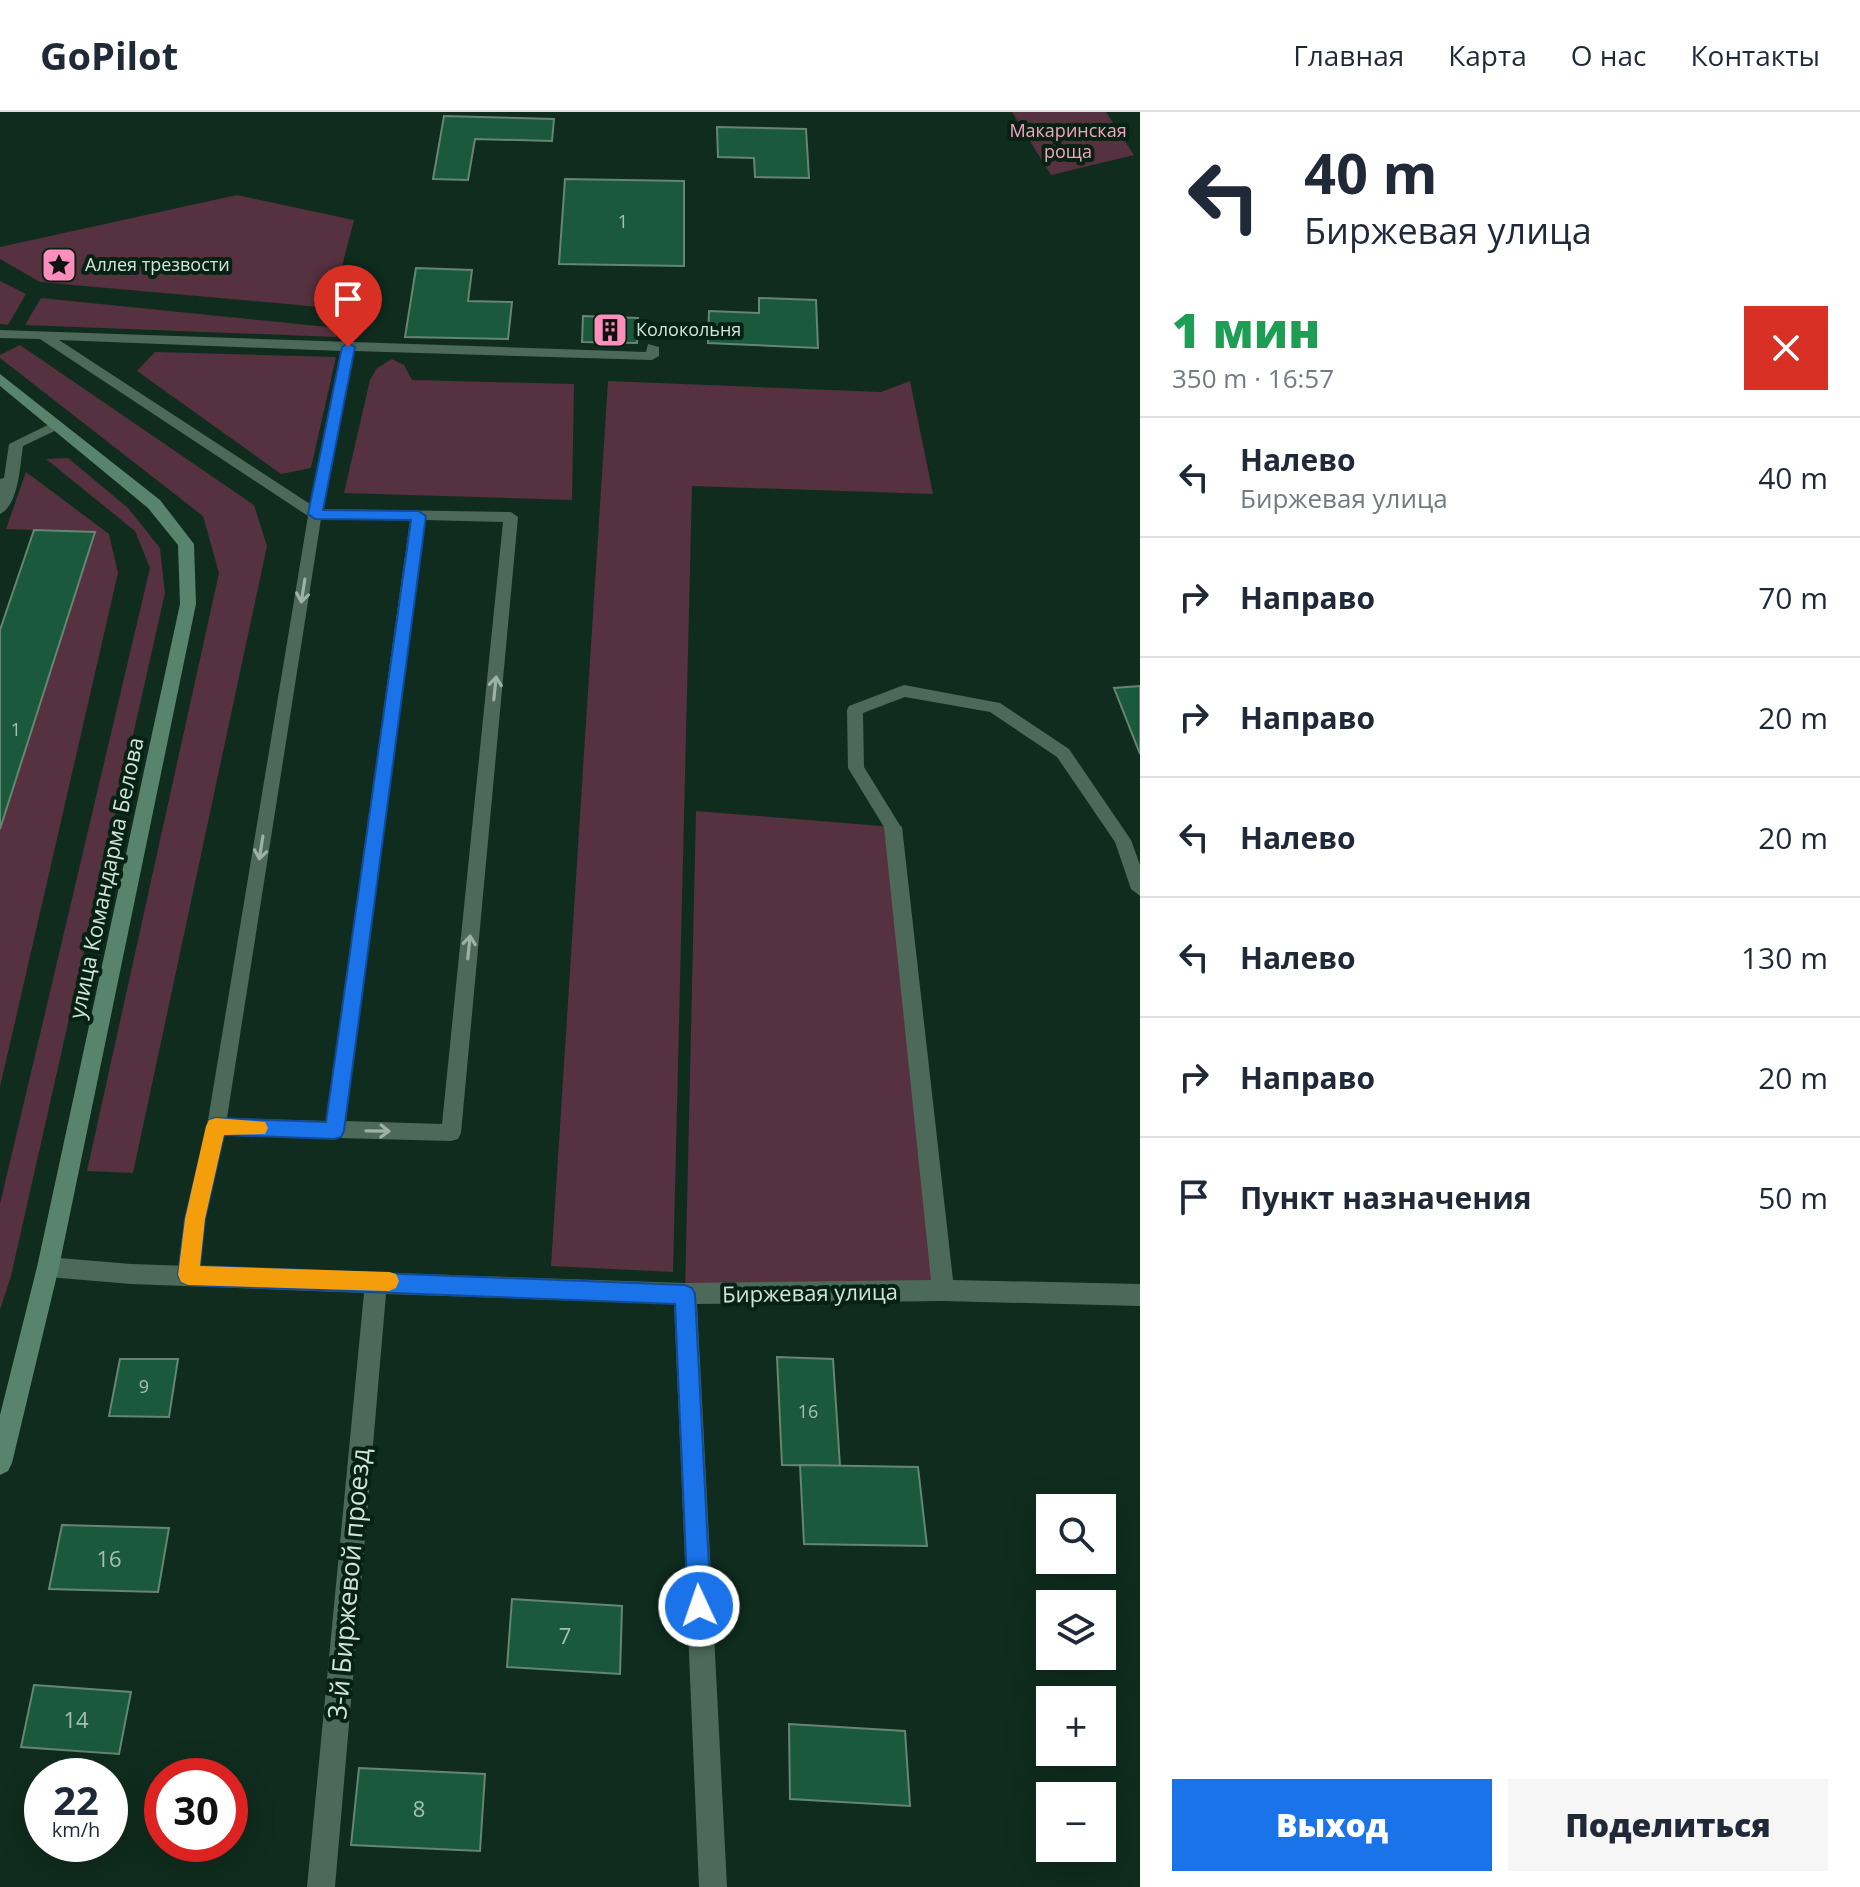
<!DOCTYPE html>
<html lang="ru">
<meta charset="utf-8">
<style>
:root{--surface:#fff;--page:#f6f6f7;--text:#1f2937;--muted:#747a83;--line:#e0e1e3;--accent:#1a73e8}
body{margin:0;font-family:"Open Sans",sans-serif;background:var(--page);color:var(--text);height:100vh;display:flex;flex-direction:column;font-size:30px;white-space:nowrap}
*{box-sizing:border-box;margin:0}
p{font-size:26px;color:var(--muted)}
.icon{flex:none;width:44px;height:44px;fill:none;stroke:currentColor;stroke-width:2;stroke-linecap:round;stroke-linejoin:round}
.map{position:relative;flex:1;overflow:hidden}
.sheet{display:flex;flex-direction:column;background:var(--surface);width:720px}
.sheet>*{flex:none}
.top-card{background:#fff;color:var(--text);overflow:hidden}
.buttons{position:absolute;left:1036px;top:1382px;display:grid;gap:16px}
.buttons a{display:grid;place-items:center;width:80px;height:80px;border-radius:0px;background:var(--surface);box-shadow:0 8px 32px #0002;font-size:40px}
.speed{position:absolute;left:24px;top:1646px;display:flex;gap:16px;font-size:40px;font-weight:700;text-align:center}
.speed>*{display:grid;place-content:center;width:104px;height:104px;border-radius:50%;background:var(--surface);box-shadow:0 8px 32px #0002;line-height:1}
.speed small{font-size:20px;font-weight:400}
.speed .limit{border:12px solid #d22;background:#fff;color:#111}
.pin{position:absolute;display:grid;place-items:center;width:68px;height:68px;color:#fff;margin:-82px -34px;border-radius:50% 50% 50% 0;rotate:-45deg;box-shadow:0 0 8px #0007}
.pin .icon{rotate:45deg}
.me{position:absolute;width:88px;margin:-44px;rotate:357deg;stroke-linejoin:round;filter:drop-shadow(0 0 6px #0008)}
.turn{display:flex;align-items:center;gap:28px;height:168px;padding:0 32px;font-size:36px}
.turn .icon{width:104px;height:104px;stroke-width:2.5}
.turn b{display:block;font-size:56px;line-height:68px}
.round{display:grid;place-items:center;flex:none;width:84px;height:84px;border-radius:0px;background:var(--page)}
.head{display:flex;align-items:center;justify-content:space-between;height:136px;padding:0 32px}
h1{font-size:48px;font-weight:800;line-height:60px;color:#1e9e55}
.cta{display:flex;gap:16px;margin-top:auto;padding:16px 32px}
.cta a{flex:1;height:92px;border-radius:0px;background:var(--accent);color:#fff;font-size:32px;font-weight:800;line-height:92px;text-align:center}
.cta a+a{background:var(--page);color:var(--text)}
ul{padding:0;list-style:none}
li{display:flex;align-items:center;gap:24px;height:120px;padding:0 32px;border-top:2px solid var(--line)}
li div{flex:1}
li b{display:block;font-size:30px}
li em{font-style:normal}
header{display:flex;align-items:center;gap:48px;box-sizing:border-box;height:112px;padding:0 40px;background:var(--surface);border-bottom:2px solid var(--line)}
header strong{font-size:38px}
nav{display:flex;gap:44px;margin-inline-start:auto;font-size:28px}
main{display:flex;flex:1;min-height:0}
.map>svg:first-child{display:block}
.green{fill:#563140}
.building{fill:#1b593d;stroke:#668573;stroke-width:2}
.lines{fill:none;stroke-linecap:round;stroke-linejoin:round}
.service{fill:#4c6959;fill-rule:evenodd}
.minor{fill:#4c6959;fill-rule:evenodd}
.secondary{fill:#58836c;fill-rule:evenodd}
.oneway{stroke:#9db2a6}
.route{fill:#1a73e8;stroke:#114b97;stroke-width:2}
.slow{fill:#f59e0b}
.labels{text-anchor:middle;stroke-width:8;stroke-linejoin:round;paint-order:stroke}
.far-park-label{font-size:18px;fill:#f8a2c3;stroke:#052214}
.number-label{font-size:18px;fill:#a5c0b3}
.far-poi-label{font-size:18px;fill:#d3e3da;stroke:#052214;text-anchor:start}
.street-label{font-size:22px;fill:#d3e3da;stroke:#052214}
.near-number-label{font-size:22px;fill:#a5c0b3}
.near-street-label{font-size:26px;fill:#d3e3da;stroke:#052214}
</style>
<header>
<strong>GoPilot</strong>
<nav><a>Главная</a><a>Карта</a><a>О нас</a><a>Контакты</a></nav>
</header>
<main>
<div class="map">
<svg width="1140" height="1775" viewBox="0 0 1140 1775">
<rect width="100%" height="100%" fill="#0f2c1e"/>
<g class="green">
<path d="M1012,0h94l28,43 -83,20z"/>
<path d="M237,83l117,25 -23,88 -291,-26 -40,-23v-12z"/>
<path d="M0,169l26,13 -18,31 -8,-1z"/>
<path d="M41,186l297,30 -2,9 -311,-12z"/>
<path d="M20,233l234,160 13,41 -134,627 -46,-2 132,-598 -16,-57 -203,-158v-3z"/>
<path d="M155,240l181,5 -25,111 -30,6 -144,-103z"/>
<path d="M392,247l12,6 8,15 162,4 -2,116 -228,-7 26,-113 7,-12z"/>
<path d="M608,269l273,11 29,-11 23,113 -241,-8 -19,786 -122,-6z"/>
<path d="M68,346l60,50 32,40 5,45 -154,683 -11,34v-106l150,-636 -15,-37 -89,-72z"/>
<path d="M26,360l83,62 9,39 -118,514v-258l94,-297 -88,-3z"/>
<path d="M696,699l197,16 50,463 -258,4z"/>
</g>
<g class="building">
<path d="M444,4l110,3 -2,22 -77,-2 -7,41 -35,-1z"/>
<path d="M717,15l89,2 3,49 -54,-1 -1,-19 -36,-1z"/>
<path d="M565,67l119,2v85l-125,-2z"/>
<path d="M416,156l56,2 -4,31 44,1 -4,37 -103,-2z"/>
<path d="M759,186l57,2 2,48 -110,-5 1,-32 50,2z"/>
<path d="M583,204l55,2 -1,25 -55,-1z"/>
<path d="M34,418l61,2 -95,297v-199z"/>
<path d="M1140,574v68l-26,-66z"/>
<path d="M777,1245l56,2 7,107 -58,-1z"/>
<path d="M120,1247h58l-9,58 -60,-1z"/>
<path d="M800,1353l118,2 9,79 -123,-2z"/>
<path d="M62,1413l107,3 -11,64 -109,-3z"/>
<path d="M512,1487l110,7 -2,68 -113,-7z"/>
<path d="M34,1573l97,7 -12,62 -98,-7z"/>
<path d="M789,1612l116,7 5,75 -120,-7z"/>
<path d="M359,1656l126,6 -5,77 -129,-6z"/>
</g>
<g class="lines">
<g class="service">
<path d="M0,218l646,22 2,-8 11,3v9l-7,4 -298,-9 -31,158 188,3 7,5 -57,616 -3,6 -7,2 -227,-6 -19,84 -7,56 -3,7 -7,2 -7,-2 -3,-7 7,-56 22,-93 101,-610 -268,-177 -40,-1zM59,228l282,11 -31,153zM321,407l89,1 -84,601 -99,-3zM425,408l78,2 -61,602 -97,-3z"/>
<path d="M56,309l7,4 -2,3 -38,18c-3,19 -4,59 -23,68v-35l4,-1 5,-34z"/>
<path d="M904,573l96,18 69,46 62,91 9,25v31l-9,-7 -16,-47 -58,-85 -67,-45 -85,-15 -42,16 1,54 37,60 -8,6 -6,-1 -39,-64 -1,-58 2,-4z"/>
</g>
<path class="minor" d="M893,708l9,7 51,453 187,4v22l-197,-5 -246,3 30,583h-28l-25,-583 -288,-10 -51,593h-28l57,-594 -233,-9 -83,-7 -8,-3 -3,-7 3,-7 8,-3 83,7 554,19 246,-3 -47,-453z"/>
<path class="secondary" d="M0,262l160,126 34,44 2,60 -137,663 -47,196 -4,8 -8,4v-60l37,-148 143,-663 -2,-59 -30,-37 -148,-122z"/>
</g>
<defs><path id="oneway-shaft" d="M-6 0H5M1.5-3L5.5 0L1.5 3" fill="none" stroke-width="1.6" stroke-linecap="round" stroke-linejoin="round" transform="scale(2)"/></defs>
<g class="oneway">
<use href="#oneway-shaft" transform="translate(303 479) rotate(99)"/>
<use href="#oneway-shaft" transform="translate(495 576) rotate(-84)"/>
<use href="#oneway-shaft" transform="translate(261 736) rotate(99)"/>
<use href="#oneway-shaft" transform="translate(469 835) rotate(-84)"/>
<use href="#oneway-shaft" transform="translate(378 1019) rotate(1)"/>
</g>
<path class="route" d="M348,231l7,4 -32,163 95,1 8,5 -82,615 -3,6 -7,2 -110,-4 -19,84 -5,47 485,19 7,3 3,6 16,312 -3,9 -9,3 -8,-3 -3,-9 -13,-302 -487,-19 -7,-3 -3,-7 7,-56 24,-99 7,-2 110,4 85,-602 -96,-1 -7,-5 34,-167z"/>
<path class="slow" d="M216,1006l49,4 3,6 -3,6 -41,1 -19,84 -5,47 189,6 7,2 3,7 -3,7 -7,3 -201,-6 -7,-3 -3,-7 7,-56 21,-93 3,-6z"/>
<defs>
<symbol id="sight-square" viewBox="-11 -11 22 22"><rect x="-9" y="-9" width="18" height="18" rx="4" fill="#fe8ebb" stroke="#052214"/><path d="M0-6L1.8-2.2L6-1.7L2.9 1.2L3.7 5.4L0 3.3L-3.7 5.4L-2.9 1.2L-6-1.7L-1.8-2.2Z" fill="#111"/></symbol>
<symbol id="building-square" viewBox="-11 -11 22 22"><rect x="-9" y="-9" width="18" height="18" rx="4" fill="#fe8ebb" stroke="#052214"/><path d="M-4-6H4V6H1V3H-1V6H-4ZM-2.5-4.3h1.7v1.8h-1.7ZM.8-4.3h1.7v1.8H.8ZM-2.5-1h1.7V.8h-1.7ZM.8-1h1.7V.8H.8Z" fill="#111"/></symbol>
</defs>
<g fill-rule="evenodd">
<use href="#sight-square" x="39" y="133" width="40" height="40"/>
<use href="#building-square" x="590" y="198" width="40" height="40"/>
</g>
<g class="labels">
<g class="far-park-label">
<text x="1068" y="25">Макаринская<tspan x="1068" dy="21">роща</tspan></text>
</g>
<g class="number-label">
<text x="623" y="116">1</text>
<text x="16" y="624">1</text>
<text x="144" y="1281">9</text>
<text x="808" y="1306">16</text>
</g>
<g class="far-poi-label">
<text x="85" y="159">Аллея трезвости</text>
<text x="636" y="224">Колокольня</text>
</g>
<g class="street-label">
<text transform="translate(106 766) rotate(-78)" y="8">улица Командарма Белова</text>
<text transform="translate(810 1181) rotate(-1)" y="8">Биржевая улица</text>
</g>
<g class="near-number-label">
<text x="109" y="1455">16</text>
<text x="565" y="1532">7</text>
<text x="76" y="1616">14</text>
<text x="419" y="1705">8</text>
</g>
<g class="near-street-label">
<text transform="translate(349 1472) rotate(-85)" y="9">3-й Биржевой проезд</text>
</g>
</g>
</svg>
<div class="buttons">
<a><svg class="icon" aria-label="search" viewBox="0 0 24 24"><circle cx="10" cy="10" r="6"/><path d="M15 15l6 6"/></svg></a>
<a><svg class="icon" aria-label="layers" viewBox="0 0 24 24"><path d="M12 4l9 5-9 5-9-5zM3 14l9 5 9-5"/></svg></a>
<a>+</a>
<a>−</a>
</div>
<div class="speed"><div>22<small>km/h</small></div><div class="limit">30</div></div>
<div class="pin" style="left:348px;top:235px;background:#d93025"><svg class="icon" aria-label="arrive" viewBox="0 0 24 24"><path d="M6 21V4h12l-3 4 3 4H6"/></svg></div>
<svg class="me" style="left:699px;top:1494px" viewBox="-20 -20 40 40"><circle r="17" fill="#1a73e8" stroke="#fff" stroke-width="3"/><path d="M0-11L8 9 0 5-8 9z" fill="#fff"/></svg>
</div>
<section class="sheet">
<div class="top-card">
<div class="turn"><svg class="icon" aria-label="left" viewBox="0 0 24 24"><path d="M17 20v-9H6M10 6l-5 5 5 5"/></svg><div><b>40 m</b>Биржевая улица</div></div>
</div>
<div class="head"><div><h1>1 мин</h1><p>350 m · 16:57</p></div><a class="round" style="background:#d93025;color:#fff"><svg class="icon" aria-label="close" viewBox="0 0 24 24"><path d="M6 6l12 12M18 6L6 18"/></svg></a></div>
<ul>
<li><svg class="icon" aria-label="left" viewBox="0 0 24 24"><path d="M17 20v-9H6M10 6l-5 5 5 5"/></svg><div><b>Налево</b><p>Биржевая улица</p></div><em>40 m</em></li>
<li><svg class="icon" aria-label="right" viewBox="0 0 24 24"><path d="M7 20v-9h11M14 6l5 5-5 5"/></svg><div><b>Направо</b></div><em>70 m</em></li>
<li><svg class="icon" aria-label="right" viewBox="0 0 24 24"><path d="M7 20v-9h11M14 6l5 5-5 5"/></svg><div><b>Направо</b></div><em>20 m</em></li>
<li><svg class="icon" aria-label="left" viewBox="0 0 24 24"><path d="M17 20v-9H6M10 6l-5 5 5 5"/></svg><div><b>Налево</b></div><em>20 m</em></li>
<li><svg class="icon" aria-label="left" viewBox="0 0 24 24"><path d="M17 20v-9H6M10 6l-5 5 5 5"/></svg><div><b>Налево</b></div><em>130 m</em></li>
<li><svg class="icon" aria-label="right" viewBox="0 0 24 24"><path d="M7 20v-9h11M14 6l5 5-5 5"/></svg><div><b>Направо</b></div><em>20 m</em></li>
<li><svg class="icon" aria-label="arrive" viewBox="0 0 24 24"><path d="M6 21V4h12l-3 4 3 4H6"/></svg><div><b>Пункт назначения</b></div><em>50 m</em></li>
</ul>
<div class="cta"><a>Выход</a><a>Поделиться</a></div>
</section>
</main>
